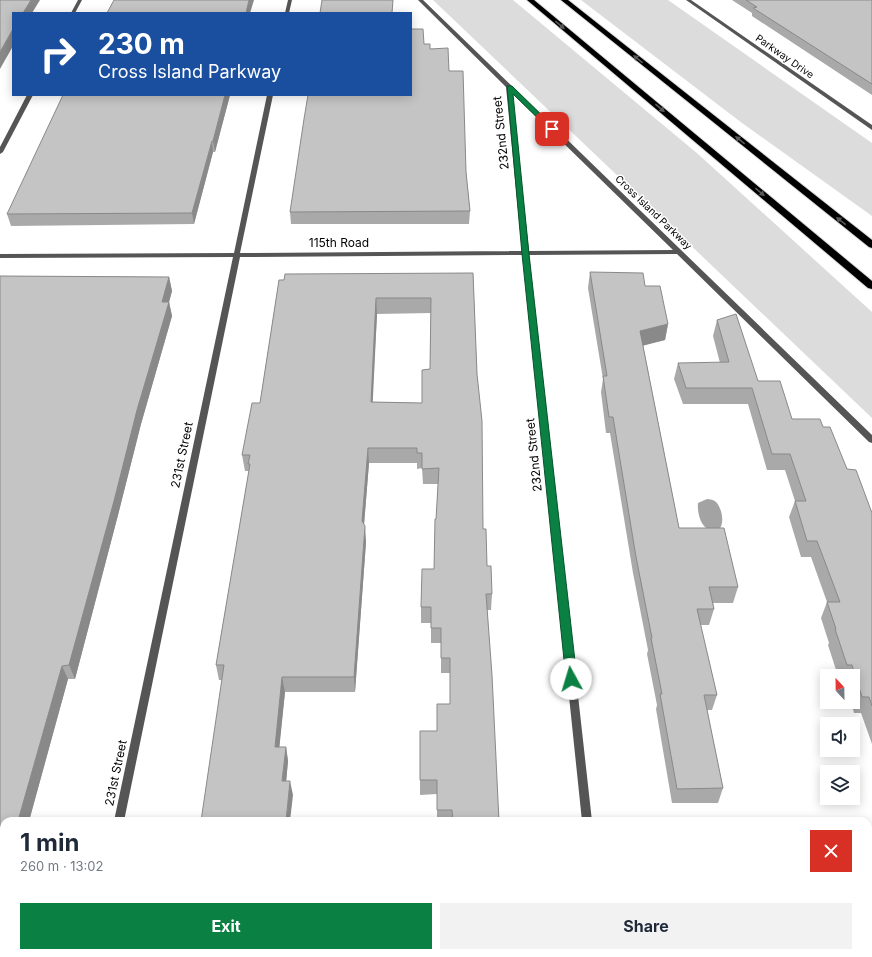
<!DOCTYPE html>
<meta charset="utf-8">
<style>
:root{--surface:#fff;--page:#f2f2f3;--text:#1f2937;--muted:#747a83;--accent:#0b8043}
body{margin:0;font-family:Inter,sans-serif;background:var(--page);color:var(--text);height:100vh;display:flex;flex-direction:column;font-size:15px;white-space:nowrap}
*{box-sizing:border-box;margin:0}
p{font-size:13px;color:var(--muted)}
.icon{flex:none;width:22px;height:22px;fill:none;stroke:currentColor;stroke-width:2;stroke-linecap:round;stroke-linejoin:round}
.map{position:relative;flex:1;overflow:hidden}
.side{position:absolute;left:0px;top:817px;width:872px;height:140px;display:flex;flex-direction:column;background:var(--surface);border-radius:12px 12px 0 0;box-shadow:0 2px 10px #0003}
.side>*{flex:none}
.banner{position:absolute;left:12px;top:12px;width:400px;height:84px;border-radius:0px;box-shadow:0 2px 10px #0003;background:#1a4fa0;color:#fff;overflow:hidden}
.needle{width:26px;rotate:338deg}
.tools{position:absolute;left:820px;top:669px;display:grid;gap:8px}
.tools a{display:grid;place-items:center;width:40px;height:40px;border-radius:0px;background:var(--surface);box-shadow:0 2px 10px #0003;font-size:20px}
.pin{position:absolute;display:grid;place-items:center;width:34px;height:34px;color:#fff;margin:-17px;border-radius:8px;box-shadow:0 2px 6px #0006}
.me{position:absolute;width:44px;margin:-22px;rotate:354deg;stroke-linejoin:round;filter:drop-shadow(0 0 3px #0008)}
.turn{display:flex;align-items:center;gap:14px;height:84px;padding:0 20px;font-size:18px}
.turn .icon{width:52px;height:52px;stroke-width:2.5}
.turn b{display:block;font-size:28px;line-height:34px}
.round{display:grid;place-items:center;flex:none;width:42px;height:42px;border-radius:0px;background:var(--page)}
.overview{display:flex;align-items:center;justify-content:space-between;height:68px;padding:0 20px}
h1{font-size:24px;font-weight:700;line-height:30px}
.primary-button{display:flex;gap:8px;margin-top:auto;padding:8px 20px}
.primary-button a{flex:1;height:46px;border-radius:0px;background:var(--accent);color:#fff;font-size:16px;font-weight:700;line-height:46px;text-align:center}
.primary-button a+a{background:var(--page);color:var(--text)}
.map>svg:first-child{display:block}
.green{fill:#dcdcdc}
.water{fill:#a3a3a3}
.lines{fill:none;stroke-linecap:round;stroke-linejoin:round}
.highway-casing{stroke:#dbdbdb;stroke-width:2}
.street{fill:#555;fill-rule:evenodd}
.highway{fill:#000;fill-rule:evenodd}
.wall{fill:#a9a9a9;fill-rule:evenodd}
.shaded-wall{fill:#898989}
.building{fill:#c4c4c4;stroke:#898989;fill-rule:evenodd}
.oneway{fill:#595959}
.route{fill:#0b8043;stroke:#07532c}
.labels{text-anchor:middle;stroke-width:3;stroke-linejoin:round;paint-order:stroke}
.far-street-label{font-size:10px;fill:#000;stroke:#fff}
.street-label{font-size:12px;fill:#000;stroke:#fff}
</style>
<div class="map">
<svg width="872" height="957" viewBox="0 0 872 957">
<rect width="100%" height="100%" fill="#fff"/>
<g class="green">
<path d="M433,0h80l185,154 174,158v106z"/>
<path d="M581,0h87l204,143v73l-130,-93z"/>
</g>
<path class="water" d="M707,499c3,0 7,1 9,3 6,6 9,22 3,27 -3,0 -7,1 -10,0 -9,-2 -12,-19 -11,-26z"/>
<g class="lines">
<defs>
<g id="highway">
<path d="M527,0h7l338,281v8l-4,-1z"/>
<path d="M561,0h7l304,240v8l-3,-1z"/>
</g>
</defs>
<use href="#highway" class="highway-casing"/>
<g class="street">
<path d="M78,0h4l-7,13h-4z"/>
<path d="M288,0h4l-3,13h-4z"/>
<path d="M418,0h5l449,435v8l-3,-1 -192,-188 -148,1 63,566h-10l-59,-566 -283,2 -116,564h-10l119,-564 -233,1v-4l234,-1 33,-158h6l-33,158 282,-2 -16,-164zM512,93l161,157 -144,1z"/>
<path d="M686,0h5l181,125v5z"/>
<path d="M27,95h6l-30,57 -3,2v-7z"/>
<path d="M86,953h12l-1,4h-12z"/>
<rect x="595" y="953" width="12" height="4"/>
</g>
<use href="#highway" class="highway"/>
</g>
<g class="wall">
<path d="M732,0h140v95l-120,-79v-3z"/>
<path d="M424,44l6,5 19,22 17,101 4,39 -1,13h-178l-1,-12z"/>
<path d="M230,95l-15,57h-2l-19,72 -183,2 -4,-12z"/>
<path d="M590,272l55,14 23,38 -3,16 -22,5 36,183 59,59 -5,16h-20l1,6 -5,16h-9l17,70 -5,15h-5l16,78 -5,15h-46l-16,-94 1,-4 -10,-51 1,-4 -15,-77 -23,-140h-4l-5,-41 2,-13 -15,-91z"/>
<path d="M473,273l10,256 4,37 5,28 -1,16h-4l12,211h-62v-27l-17,1v-64h17l13,-27v-31h-9v-30h-10v-20h-10v-16l13,-38 4,-85h-15l-1,-16 -5,1v-6h-48l-5,62 2,17 -11,150h-70l-6,55h7l2,14 -2,20 7,14 -71,-115h-3l-3,-15 33,-194h-4l-3,-16 18,-52 19,-123zM431,313l-1,56 -8,34 -50,-1 5,-88z"/>
<path d="M0,276l169,1 3,14 -3,11 3,14 -31,108 -23,91 -43,164h-7l-68,248z"/>
<path d="M717,320l41,61 34,38 31,8 49,86v231l-11,-31h-7l-3,-11h2v-26h-15l-10,-31 1,-2 -8,-25 6,-16 -16,-45h-10l-12,-40 6,-16 -10,-31h-18l-19,-66h-65l-9,-25 4,-16h42l-7,-27z"/>
</g>
<g class="shaded-wall">
<path d="M31,0h9l-8,13h-9z"/>
<path d="M249,0h5l-4,13h-4z"/>
<path d="M13,29v17l-13,23v-17z"/>
<path d="M225,95h5l-15,57 -2,-11z"/>
<path d="M212,141l1,11 -19,72 -2,-11z"/>
<path d="M169,277l3,14 -3,11 3,14 -31,108 -23,91 -43,164 -6,-14 93,-363z"/>
<path d="M376,298l1,16 -5,103 -1,-15z"/>
<path d="M668,324l-3,16 -27,7 2,-16z"/>
<path d="M368,448l1,15 -6,74 -1,-16z"/>
<path d="M365,526l1,16 -11,150 -1,-15z"/>
<path d="M62,666l6,13 -39,142h-11z"/>
<path d="M282,677l3,15 -7,69 -3,-14z"/>
<path d="M286,747l2,14 -3,34 -3,-14z"/>
<path d="M290,781l3,14 -3,26h-4z"/>
<path d="M4,872v40l-4,15v-41z"/>
</g>
<g class="building">
<path d="M0,0h31l-8,13h-10v16l-13,23z"/>
<path d="M114,0h135l-3,13h-139z"/>
<path d="M322,0h71l-1,13h-72z"/>
<path d="M746,0h126v84l-119,-76 4,-1z"/>
<path d="M411,29h12l1,15h6v5l18,-1 1,23h14l3,101 4,39 -180,1 14,-93 4,-24h103z"/>
<path d="M63,95h162l-12,46h-1l-20,72 -185,1z"/>
<path d="M590,272l53,1 2,13h15l8,38 -28,7 39,197h45l14,59h-29l5,22h-17l20,86h-13l19,93 -46,1 -17,-95h2l-11,-56h1l-16,-81 -23,-140h-4l-6,-41h4z"/>
<path d="M473,273l4,101 5,47 1,108h3l1,37h4l1,28h-6l6,81 7,146h-46l-1,-11h-15v-30h-17v-49h17v-27h13v-46h-9v-30h-10v-21h-10l1,-38h12l1,-50h1l3,-51 -17,1v-16h-5v-5h-49l-6,73 3,5 -11,151h-72l-7,70h11l-4,34h8l-4,40h-85l23,-156h-8l34,-201h-2l2,-9h-8l10,-52h8l19,-123h5l1,-6zM376,298h55l-1,71 -8,1v33l-51,-1z"/>
<path d="M0,276l169,1 -7,25h7l-32,108 -23,91 -45,164 -7,1 -44,155h-14v51l-4,14z"/>
<path d="M736,314l22,67h22l12,38h28l3,8h7l17,42 9,1 16,43v193l-3,-9h-7l-10,-32h-5l-12,-36h1l-9,-27h13l-23,-61h-10l-12,-40h11l-16,-47h-18l-20,-66h-66l-8,-25 51,-1 -12,-42z"/>
</g>
<defs><path id="oneway-solid" d="M-6-.8H1V-3.2L6.5 0L1 3.2V.8H-6Z"/></defs>
<g class="oneway">
<use href="#oneway-solid" transform="translate(560 25) rotate(40)"/>
<use href="#oneway-solid" transform="translate(638 59) rotate(-141)"/>
<use href="#oneway-solid" transform="translate(660 108) rotate(40)"/>
<use href="#oneway-solid" transform="translate(740 140) rotate(-141)"/>
<use href="#oneway-solid" transform="translate(760 192) rotate(40)"/>
<use href="#oneway-solid" transform="translate(841 221) rotate(-142)"/>
</g>
<path class="route" d="M507,86h5l44,43 -6,1 -37,-36 16,160 48,425 -2,3 -4,2 -3,-2 -2,-3 -44,-425z"/>
<g class="labels">
<g class="far-street-label">
<text transform="translate(785 56) rotate(35)" y="4">Parkway Drive</text>
<text transform="translate(654 212) rotate(44)" y="4">Cross Island Parkway</text>
</g>
<g class="street-label">
<text transform="translate(501 133) rotate(-96)" y="4">232nd Street</text>
<text x="339" y="247">115th Road</text>
<text transform="translate(182 455) rotate(-78)" y="4">231st Street</text>
<text transform="translate(534 455) rotate(-96)" y="4">232nd Street</text>
<text transform="translate(116 773) rotate(-78)" y="4">231st Street</text>
</g>
</g>
</svg>
<div class="tools">
<a><svg class="needle" viewBox="-14 -14 28 28"><path d="M0-13l5 13h-10z" fill="#e53935"/><path d="M0 13l5-13h-10z" fill="#747a83"/></svg></a>
<a><svg class="icon" aria-label="sound" viewBox="0 0 24 24"><path d="M4 9h4l5-4v14l-5-4H4zM17 9q2 3 0 6"/></svg></a>
<a><svg class="icon" aria-label="layers" viewBox="0 0 24 24"><path d="M12 4l9 5-9 5-9-5zM3 14l9 5 9-5"/></svg></a>
</div>
<div class="pin" style="left:552px;top:129px;background:#d93025"><svg class="icon" aria-label="arrive" viewBox="0 0 24 24"><path d="M6 21V4h12l-3 4 3 4H6"/></svg></div>
<svg class="me" style="left:571px;top:679px" viewBox="-20 -20 40 40"><circle r="19" fill="#fff"/><path d="M0-13L10 11 0 6-10 11z" fill="#0b8043"/></svg>
<div class="banner">
<div class="turn"><svg class="icon" aria-label="right" viewBox="0 0 24 24"><path d="M7 20v-9h11M14 6l5 5-5 5"/></svg><div><b>230 m</b>Cross Island Parkway</div></div>
</div>
<section class="side">
<div class="overview"><div><h1>1 min</h1><p>260 m · 13:02</p></div><a class="round" style="background:#d93025;color:#fff"><svg class="icon" aria-label="close" viewBox="0 0 24 24"><path d="M6 6l12 12M18 6L6 18"/></svg></a></div>
<div class="primary-button"><a>Exit</a><a>Share</a></div>
</section>
</div>
